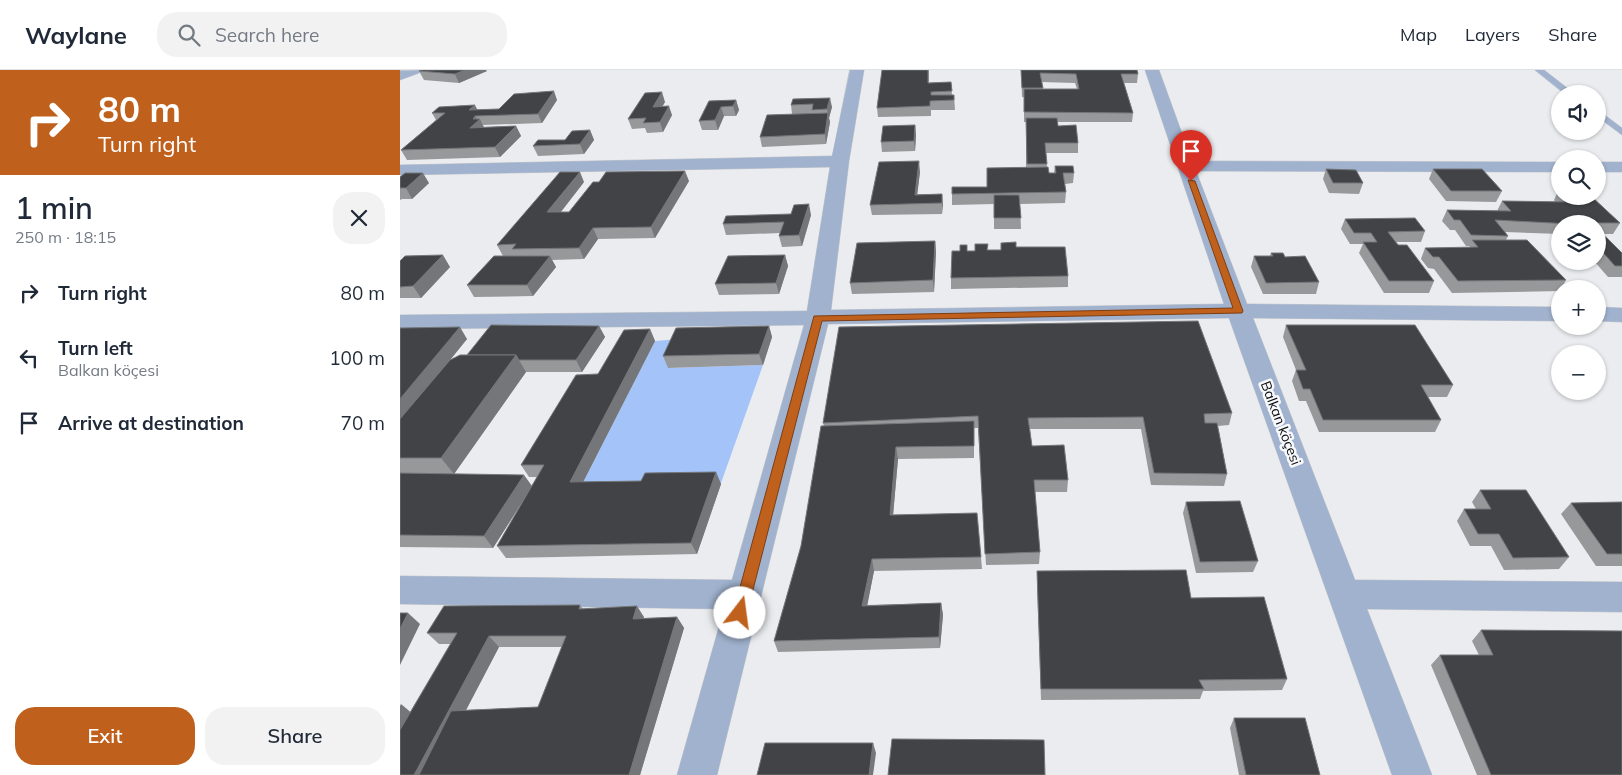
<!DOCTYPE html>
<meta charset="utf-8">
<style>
:root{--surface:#fff;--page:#f2f2f3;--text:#1f2937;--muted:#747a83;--line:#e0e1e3;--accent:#c0601d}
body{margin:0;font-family:Mulish,sans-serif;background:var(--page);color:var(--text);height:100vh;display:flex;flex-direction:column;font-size:19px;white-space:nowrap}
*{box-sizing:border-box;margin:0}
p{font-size:16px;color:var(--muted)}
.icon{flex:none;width:28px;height:28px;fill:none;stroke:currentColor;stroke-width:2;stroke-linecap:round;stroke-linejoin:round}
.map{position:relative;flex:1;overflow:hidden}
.side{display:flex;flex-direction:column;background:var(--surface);width:400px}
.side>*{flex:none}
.top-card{background:#c0601d;color:#fff;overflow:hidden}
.fabs{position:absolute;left:1151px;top:15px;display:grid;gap:10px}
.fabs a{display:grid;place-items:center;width:55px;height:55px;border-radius:50%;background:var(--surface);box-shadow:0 1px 4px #0004;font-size:25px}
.pin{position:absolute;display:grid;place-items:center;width:42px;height:42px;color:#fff;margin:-51px -21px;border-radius:50% 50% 50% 0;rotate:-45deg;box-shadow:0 0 5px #0007}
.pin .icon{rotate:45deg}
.me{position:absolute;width:55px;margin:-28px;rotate:15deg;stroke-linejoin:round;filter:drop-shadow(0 0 4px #0008)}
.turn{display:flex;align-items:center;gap:18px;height:105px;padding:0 15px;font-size:22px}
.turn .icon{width:65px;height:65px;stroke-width:2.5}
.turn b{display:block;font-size:35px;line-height:42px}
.round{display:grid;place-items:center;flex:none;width:52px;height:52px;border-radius:20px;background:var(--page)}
.summary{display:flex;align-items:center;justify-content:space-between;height:85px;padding:0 15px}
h1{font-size:30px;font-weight:600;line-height:38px}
.button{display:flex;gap:10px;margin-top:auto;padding:10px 15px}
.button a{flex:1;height:58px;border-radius:20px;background:var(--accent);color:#fff;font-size:20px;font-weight:600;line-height:58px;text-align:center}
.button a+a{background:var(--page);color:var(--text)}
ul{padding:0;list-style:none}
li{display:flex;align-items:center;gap:15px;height:65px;padding:0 15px}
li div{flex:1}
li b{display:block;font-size:19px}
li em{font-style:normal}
header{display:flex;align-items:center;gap:30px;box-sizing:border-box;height:70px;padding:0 25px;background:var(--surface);border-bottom:1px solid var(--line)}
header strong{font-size:24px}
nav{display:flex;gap:28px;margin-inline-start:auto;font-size:18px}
.search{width:350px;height:45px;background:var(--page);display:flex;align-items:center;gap:12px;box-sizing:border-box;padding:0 18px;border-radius:20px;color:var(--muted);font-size:19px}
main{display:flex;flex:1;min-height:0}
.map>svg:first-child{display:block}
.green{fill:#a4c4f9}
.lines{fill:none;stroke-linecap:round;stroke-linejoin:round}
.lane-casing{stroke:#c6c8cb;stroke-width:1}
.street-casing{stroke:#c6c8cb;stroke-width:1}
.lane{fill:#a0b2ce;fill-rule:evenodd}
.street{fill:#a0b2ce;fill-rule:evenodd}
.wall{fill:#96989a;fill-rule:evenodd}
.shaded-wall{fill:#747679}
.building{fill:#414346;stroke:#747679}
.route{fill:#c0601d;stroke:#7d3e13}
.labels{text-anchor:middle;stroke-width:5;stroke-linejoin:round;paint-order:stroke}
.street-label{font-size:14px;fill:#0c0c0d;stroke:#f7f9fd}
</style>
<header>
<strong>Waylane</strong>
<div class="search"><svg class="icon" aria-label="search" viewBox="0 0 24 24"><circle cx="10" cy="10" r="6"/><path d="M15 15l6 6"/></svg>Search here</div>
<nav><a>Map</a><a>Layers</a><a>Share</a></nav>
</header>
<main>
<section class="side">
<div class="top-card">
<div class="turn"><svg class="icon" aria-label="right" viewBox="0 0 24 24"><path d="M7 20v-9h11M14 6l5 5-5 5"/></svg><div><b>80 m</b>Turn right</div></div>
</div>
<div class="summary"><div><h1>1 min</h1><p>250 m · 18:15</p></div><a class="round"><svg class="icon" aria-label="close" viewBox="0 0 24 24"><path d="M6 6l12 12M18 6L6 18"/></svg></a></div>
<ul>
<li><svg class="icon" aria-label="right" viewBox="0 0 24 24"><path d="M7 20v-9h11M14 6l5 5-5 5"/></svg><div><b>Turn right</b></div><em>80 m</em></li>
<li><svg class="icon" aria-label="left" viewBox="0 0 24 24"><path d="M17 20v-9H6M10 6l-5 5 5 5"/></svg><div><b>Turn left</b><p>Balkan köçesi</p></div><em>100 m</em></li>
<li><svg class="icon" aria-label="arrive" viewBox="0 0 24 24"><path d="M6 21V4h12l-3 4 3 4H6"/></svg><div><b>Arrive at destination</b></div><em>70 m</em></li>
</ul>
<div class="button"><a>Exit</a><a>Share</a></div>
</section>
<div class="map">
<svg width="1222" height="705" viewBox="0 0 1222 705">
<rect width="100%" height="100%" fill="#eaecef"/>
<path class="green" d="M280,269l-12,29 95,-3 -42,118 -70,2 -74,9 78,-153z"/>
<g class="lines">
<defs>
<g id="lane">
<path d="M1135,0h9l31,24h-10z"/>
<path d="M1198,40l24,18v7l-24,-18z"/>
</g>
<g id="street">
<path d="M21,0l-2,3 -19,7v-9z"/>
<path d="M450,0h14l-15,91 -18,149 393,-6 -79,-234h14l33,91 368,1v10l-364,-1 51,133 313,3v14l-307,-3 102,262 267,2v30l-255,-3 65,166h-40l-163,-457 -401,6 -111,451h-40l47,-166 -324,-5v-28l332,4 72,-255 -404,4v-14l407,-4 23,-144 -430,8v-10l432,-9z"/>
<rect x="1198" y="92" width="24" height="10"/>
<path d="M1198,237l24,1v14l-24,-1z"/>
</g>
</defs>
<use href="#lane" class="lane-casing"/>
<use href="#street" class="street-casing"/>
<use href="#lane" class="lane"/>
<use href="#street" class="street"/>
</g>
<g class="wall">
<path d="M482,0h47v13l22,-1 1,13h2l1,15h-24v6l-53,1 -1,-9z"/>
<path d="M621,0h116l1,4 -1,9h-13l9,30 -1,9h-74v4l20,17v10h-32l1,14 2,6h5l1,-7 19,7 -1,10 -8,1 1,8 -1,11 -45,1 1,25h-27v-25l-42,1v-11l35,-7 39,-20v-45h-2v-25h-2zM641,12l34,1 2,6h-34z"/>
<path d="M19,1h68l-28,12 -35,-3z"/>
<path d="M393,29l39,8 -3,11 1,4 -4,22 -64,3 -2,-10 32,-23 -1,-9z"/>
<path d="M157,30l-15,23 -59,2 1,2 32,-1 5,10 -21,21 -93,3 -6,-10 35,-30 -4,-7 67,-4z"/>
<path d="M336,30l3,10 -3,6h-12l-6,14h-16l-3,-9 10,-20z"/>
<path d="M265,32l-3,4 10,9 -9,17 -16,1 -2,-5 -13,1 -4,-10z"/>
<path d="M515,55l1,10 -1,16 -33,1 -1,-10z"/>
<path d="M190,60l4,10 -10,14 -46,2 -5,-10 32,-6z"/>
<path d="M926,99l37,14 -4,11 -30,-1 -6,-14z"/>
<path d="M1033,99l69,22 -6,11 -50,-1 -17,-22z"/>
<path d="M520,102l-3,22h25v20l-70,1 -2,-10z"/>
<path d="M0,107l29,6 -17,16h-10l-2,1z"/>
<path d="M289,111l-34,57 -57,1 -14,20 -32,1 4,7 -23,29 -59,1 -7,-12 48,-29h-12l-6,-11 87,-63 -23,30h8z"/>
<path d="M1159,119h1v7h31l29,27 -7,11h-10l19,19v24h-14l-14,-16h4v-37h-38v10l-55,-2 3,4 -2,4 60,40 -5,9h-1v2l-108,2 -18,-24 -6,-1 -7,-9 4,-11h44l1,-2h-4l-11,-16h-5l-8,-9 5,-11 50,1 5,-10 53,1 -1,-2z"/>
<path d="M391,144l20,1 -9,31 -20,1 -3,-11 1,-3 -54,2 -3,-11z"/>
<path d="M945,149l80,12 -4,11h-25l38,39 -5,12h-45l-25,-40 4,-9h-13l-9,-15z"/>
<path d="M535,171l1,11 -2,40 -82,2 -2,-11z"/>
<path d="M616,177l52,29v11l-117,2v-11l17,-27 33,-1z"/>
<path d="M871,183l48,29 -3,12h-53l-12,-27 3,-11h16z"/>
<path d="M385,185l3,11 -9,28 -60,1 -4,-11z"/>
<path d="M0,191l50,6 -29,31h-21z"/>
<path d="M886,255l167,60 -6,12h-19l13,23 -6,12h-116l-13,-31h-7l-7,-20 4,-11 -13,-33z"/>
<path d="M199,256l6,11 -23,35h-56l-72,102 78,12 5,-9h-8l-8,-12 77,-91 52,-45 5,12 -72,141 58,-1 75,-9 5,12 -24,70 -191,4 -9,-12 32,-54 -36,56 -93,-1v-219l67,11 -17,21 17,-5z"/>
<path d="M369,256l3,11 -9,28 -95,3 -5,-12z"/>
<path d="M439,257l393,86 -3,12 -11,1 9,48 -3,12 -73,-1 -10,-56h-111l2,17 36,34 -1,12h-32l5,60 -1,12 -53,1 -8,-137h-4v30l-76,1 -5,56 88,42 1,12 -108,2 -7,34 74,-2 2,12 -3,33 -162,4 -4,-11 27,-95 23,-120 -1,-3z"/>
<path d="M1080,420l89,67 -10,12 -55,1 -13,-24h-21l-13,-25 7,-12h12l-4,-7z"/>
<path d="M786,432l72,59 -5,11 -57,1 -13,-60z"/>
<path d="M1222,432v64h-26l-35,-52 10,-11z"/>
<path d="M637,501l154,27 96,81 -5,11 -79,1 -3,8 -159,1 -4,-117z"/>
<path d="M180,535l3,4 61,8v1l33,-1 7,11 -44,147h-240l10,-63 40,-68h-11l-12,-11zM99,577h63l-24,60 -72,3z"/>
<path d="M1081,560l141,145h-145l-46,-110 9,-10h39l-7,-14z"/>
<path d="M834,648l86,57h-81l-9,-47z"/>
</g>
<g class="shaded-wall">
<path d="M65,0h21l1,1 -28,12 -4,-9z"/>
<path d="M154,21l3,9 -15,23 -4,-9z"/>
<path d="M262,22l3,10 -8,14 -4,-9z"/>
<path d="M430,28l2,9 -3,11 1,4 -4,22 -1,-10 3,-20 -1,-5z"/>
<path d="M336,30l3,10 -3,6 -3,-10z"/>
<path d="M75,35l5,10 -5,1 3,4 2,-1 4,9h-14l-1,-18z"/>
<path d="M269,36l3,9 -9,17 -3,-10z"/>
<path d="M321,37l3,9 -6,14 -3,-10z"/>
<path d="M515,55l1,10 -1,16 -1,-10z"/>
<path d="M116,56l5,10 -21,21 -5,-10z"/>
<path d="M190,60l4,10 -10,14 -4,-10z"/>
<path d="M519,91l1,11 -4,33 -1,-10z"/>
<path d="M285,101l4,10 -34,57 -4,-11z"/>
<path d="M180,102l4,10 -32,41 -5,-11z"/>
<path d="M23,103l6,10 -17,16 -6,-11z"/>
<path d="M542,124l1,11 -1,9z"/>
<path d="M409,134l2,11 -9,31 -3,-11z"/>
<path d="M193,158l5,11 -14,20 -5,-11z"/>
<path d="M535,171l1,11 -2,40 -1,-12z"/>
<path d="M43,185l7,12 -29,31 -8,-12z"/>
<path d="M385,185l3,11 -9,28 -3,-11z"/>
<path d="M150,186l6,11 -23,29 -6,-11z"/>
<path d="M199,256l6,11 -23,35 -6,-12z"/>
<path d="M369,256l3,11 -9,28 -4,-11z"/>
<path d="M60,257l7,12 -67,83v-23z"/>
<path d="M250,259l5,12 -78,153 -7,-12z"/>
<path d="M116,285l10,17 -72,102 -13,-16z"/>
<path d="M496,377l2,12 -6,68 -2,-12z"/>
<path d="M316,402l5,12 -24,70 -6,-11z"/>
<path d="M124,405l8,11 -39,62 -9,-12z"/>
<path d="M472,489l2,12 -9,46 -3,-11z"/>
<path d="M541,533l2,12 -3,33 -1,-11z"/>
<path d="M237,536l7,11 -4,13 -7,-11z"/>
<path d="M8,543l12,11 -20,41v-36z"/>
<path d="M277,547l7,11 -44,147h-11z"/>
<path d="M89,566l10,11 -67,128h-18z"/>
<path d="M1,634l13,11 -14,24v-33z"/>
<path d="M473,673l3,10 -3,22h-4z"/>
</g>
<g class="building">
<path d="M21,0h44l-10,4 -36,-3z"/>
<path d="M482,0h46v13l23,-1 1,9 -21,1v3h23v5l-24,1v5l-53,2z"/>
<path d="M621,0h116l1,4h-17l12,39 -109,-1v-23h55l-3,-15 -36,-1 3,15h-21z"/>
<path d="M154,21l-16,23 -63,2 -2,3h7l-10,9 46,-2 -21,21 -94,3 44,-37h-13l7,-6 36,-2 -6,5 30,-1 15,-15z"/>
<path d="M262,22l-9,15 16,-1 -9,16 -17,1 3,-5 -18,1 17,-26z"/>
<path d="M430,28l-3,11 -15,1 1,-6 -22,1 2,-6z"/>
<path d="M336,30l-3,6 -12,1 -6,13 -16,1 10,-20z"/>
<path d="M428,43l-3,21 -65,3 7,-22z"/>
<path d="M626,48h31l1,8 18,-1 2,18h-33l2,21h-20z"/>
<path d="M515,55l-1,16 -33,1 2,-16z"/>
<path d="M190,60l-10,14 -47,2 5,-6h27l7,-9z"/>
<path d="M519,91l-4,34 27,-1v9l-72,2 9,-43z"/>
<path d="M655,96h18l1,7h-11l3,19 -114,2v-7h35v-19l61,-1 1,6h7z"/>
<path d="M926,99l30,1 7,13h-30z"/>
<path d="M1033,99h49l20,22h-51z"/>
<path d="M285,101l-34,56 -58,1 -14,20 -67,1 4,-5 -19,1 63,-73h20l-33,40h22l24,-30h6l7,-10z"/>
<path d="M5,103h18l-17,15h-6v-11z"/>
<path d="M594,125h25l2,23h-27z"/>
<path d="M1166,126h25l29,27h-29l1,1h-21l-76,-4 13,16 -37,-1 -11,-15h-6l-7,-10 64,1 -9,-10 70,1z"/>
<path d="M409,134l-10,31 -20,1 5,-14 -61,2 3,-8 65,-2 3,-9z"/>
<path d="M1015,148l10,13 -37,1 10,13h9l27,36h-45l-26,-39h14l-6,-9h-17l-9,-14z"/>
<path d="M1198,159l24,24v13h-7l-17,-19z"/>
<path d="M1072,170h55l39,40 -108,1 -19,-24h-6l-8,-9 53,-1z"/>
<path d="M535,171l-2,39 -83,3 7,-40z"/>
<path d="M616,172v5h49l3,29 -117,2 1,-27h8v-6h7v6h8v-7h13l-1,6h14v-7z"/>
<path d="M871,183h12l2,4 20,-1 14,26 -53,1 -12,-27h19z"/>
<path d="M43,185l-30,31 -13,1v-26l5,-5z"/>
<path d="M385,185l-9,28 -61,1 13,-28z"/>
<path d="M94,186h56l-23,29h-60z"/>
<path d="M798,251l34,92 -28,1 1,9h12l10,51 -73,-1 -11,-56 -115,1 4,28 32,-1 4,35h-34l6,72 -55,2 -7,-138 -155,7 16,-96z"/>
<path d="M91,255l108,1 -23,34h-57l-3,-5h-49z"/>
<path d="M886,255h129l38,60h-32l20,35h-118l-13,-31h-7l-7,-19h10z"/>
<path d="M369,256l-10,28 -96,2 13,-28z"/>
<path d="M60,257l-60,72v-71z"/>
<path d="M250,259l-80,153 71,-1 4,-8 71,-1 -25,71 -194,3 47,-81h-23l55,-90 22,-1 26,-44z"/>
<path d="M60,285h56l-75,103h-41v-39l50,-59z"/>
<path d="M574,351v25l-78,1 -6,68 87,-2 4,44 -109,2 -10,47 79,-3 -2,34 -165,4 27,-95 20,-120z"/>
<path d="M0,403l124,2 -40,61 -84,-1z"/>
<path d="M1080,420h46l43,67 -56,1 -14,-24h-21l-14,-25h27z"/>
<path d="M840,431l18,60 -58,1 -14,-60z"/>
<path d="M1222,432v52h-15l-36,-51z"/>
<path d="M786,500l5,28 73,-1 23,82 -88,1 5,9h-163l-4,-118z"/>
<path d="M180,535l-1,4 58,-3 -4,13 44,-2 -48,158h-210l32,-64 87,-4 28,-71h-77l-75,139h-14v-45l57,-97h-30l17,-27z"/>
<path d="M0,543h8l-8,16z"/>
<path d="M1081,560l141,1v144h-131l-51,-120h53z"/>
<path d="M834,648h71l15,57h-74z"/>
<path d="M492,669l152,1 1,35h-157z"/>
<path d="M365,673h108l-4,32h-112z"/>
</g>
<path class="route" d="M788,110l7,1 48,130 -1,2 -420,8 -75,292 -2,5 -5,1 -5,-1 -2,-5 81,-297 419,-8z"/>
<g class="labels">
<g class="street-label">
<text transform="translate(881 353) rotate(69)" y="5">Balkan köçesi</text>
</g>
</g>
</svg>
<div class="fabs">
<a><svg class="icon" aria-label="sound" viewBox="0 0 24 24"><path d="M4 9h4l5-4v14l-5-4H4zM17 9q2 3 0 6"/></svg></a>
<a><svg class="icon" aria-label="search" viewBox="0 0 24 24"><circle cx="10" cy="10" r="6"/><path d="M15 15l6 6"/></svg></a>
<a><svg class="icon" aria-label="layers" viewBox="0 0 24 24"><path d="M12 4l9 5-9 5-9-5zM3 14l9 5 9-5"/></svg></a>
<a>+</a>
<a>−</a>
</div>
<div class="pin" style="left:791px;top:111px;background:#d93025"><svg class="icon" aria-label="arrive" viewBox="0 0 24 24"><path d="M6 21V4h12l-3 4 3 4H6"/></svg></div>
<svg class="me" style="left:340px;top:543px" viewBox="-20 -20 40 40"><circle r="19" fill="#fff"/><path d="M0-13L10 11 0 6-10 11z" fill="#c0601d"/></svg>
</div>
</main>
